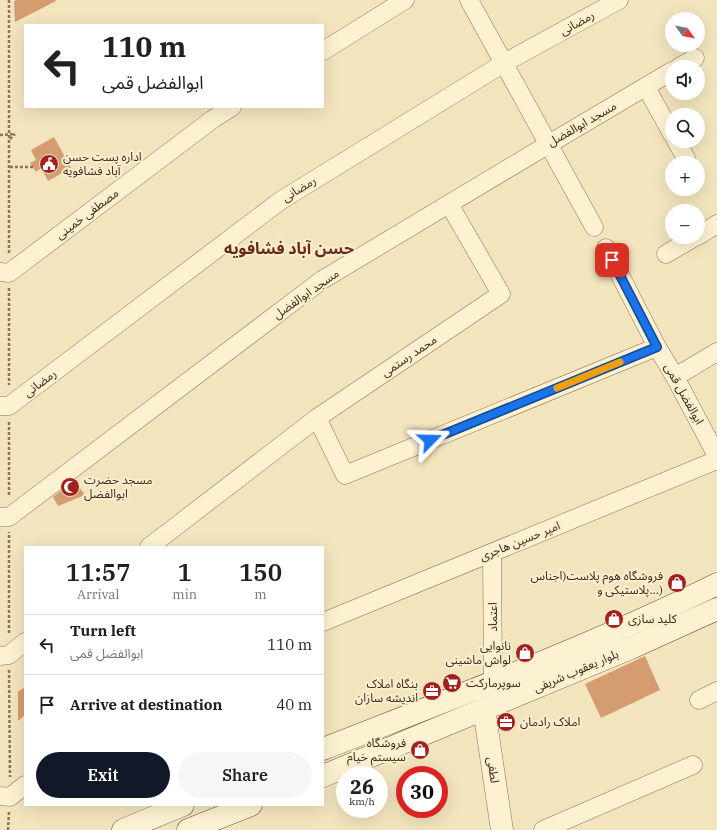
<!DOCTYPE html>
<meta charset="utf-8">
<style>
:root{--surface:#fff;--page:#f6f6f6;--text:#202124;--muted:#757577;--line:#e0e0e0;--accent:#111827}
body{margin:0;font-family:"IBM Plex Serif","Noto Sans Arabic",serif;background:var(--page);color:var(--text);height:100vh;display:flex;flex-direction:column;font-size:15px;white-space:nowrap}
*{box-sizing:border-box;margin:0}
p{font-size:13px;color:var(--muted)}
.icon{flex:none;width:22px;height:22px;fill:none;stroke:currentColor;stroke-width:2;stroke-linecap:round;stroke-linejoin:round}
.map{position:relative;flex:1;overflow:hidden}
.sheet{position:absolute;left:24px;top:546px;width:300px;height:260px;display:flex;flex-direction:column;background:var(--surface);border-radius:0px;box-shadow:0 4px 16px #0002}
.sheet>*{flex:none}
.banner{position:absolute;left:24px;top:24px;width:300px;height:84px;border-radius:0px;box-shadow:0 4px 16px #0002;background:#fff;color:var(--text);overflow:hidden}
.needle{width:26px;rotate:123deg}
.tools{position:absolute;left:665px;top:12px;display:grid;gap:8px}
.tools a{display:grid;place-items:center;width:40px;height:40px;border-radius:50%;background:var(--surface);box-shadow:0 4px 16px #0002;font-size:20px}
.speed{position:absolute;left:336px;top:766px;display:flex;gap:8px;font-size:20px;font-weight:700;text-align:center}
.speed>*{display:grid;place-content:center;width:52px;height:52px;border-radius:50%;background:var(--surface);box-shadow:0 4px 16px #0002;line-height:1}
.speed small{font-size:10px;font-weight:400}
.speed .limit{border:6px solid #d22;background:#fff;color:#111}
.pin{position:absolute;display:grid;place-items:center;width:34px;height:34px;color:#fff;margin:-17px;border-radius:8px;box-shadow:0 2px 6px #0006}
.me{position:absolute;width:44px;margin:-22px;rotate:68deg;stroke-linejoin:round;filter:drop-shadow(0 0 3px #0008)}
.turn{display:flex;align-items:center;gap:14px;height:84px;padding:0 12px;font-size:18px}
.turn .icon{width:52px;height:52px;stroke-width:2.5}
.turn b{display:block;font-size:28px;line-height:34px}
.eta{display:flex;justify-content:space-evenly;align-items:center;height:68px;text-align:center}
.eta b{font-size:24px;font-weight:600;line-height:28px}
.action{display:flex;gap:8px;margin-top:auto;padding:8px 12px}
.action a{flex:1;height:46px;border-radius:24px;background:var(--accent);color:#fff;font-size:16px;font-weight:600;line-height:46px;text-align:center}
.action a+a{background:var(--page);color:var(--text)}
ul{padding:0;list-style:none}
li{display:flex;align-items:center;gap:12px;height:60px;padding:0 12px;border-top:1px solid var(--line)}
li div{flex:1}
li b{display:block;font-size:15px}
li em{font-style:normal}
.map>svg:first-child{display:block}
.building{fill:#d59c6f}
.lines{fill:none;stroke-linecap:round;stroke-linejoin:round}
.minor-casing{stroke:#8d7454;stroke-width:19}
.tertiary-casing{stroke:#8d7454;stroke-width:23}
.secondary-casing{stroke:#6e5538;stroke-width:23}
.path{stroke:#8d7454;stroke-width:2.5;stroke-dasharray:3 2;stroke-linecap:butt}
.minor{stroke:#fcf1d1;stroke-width:18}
.tertiary{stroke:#fcf1d1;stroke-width:22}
.secondary{stroke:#fcf1d1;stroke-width:22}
.path-bridge{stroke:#8d7454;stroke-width:2.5;stroke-dasharray:3 2;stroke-linecap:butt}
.route-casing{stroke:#114b97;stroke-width:10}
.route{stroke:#1a73e8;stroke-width:7}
.slow{stroke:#f59e0b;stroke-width:7}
.labels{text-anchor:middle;stroke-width:4;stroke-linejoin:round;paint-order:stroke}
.street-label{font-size:12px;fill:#3a2b1b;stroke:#f9eece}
.poi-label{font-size:12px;fill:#3a2b1b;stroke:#f9eece;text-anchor:start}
.district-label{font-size:16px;font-weight:bold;fill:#6b2a15;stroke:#f9eece}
</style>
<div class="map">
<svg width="717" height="830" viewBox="0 0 717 830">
<rect width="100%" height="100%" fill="#f2e4bd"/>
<g class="building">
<path d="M17,0h38l1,1 -41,21 -1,-21z"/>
<path d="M54,137l17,31 -23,13 -7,-13 -5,4 -3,-5 -3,-4 6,-3 -5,-10z"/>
<path d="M74,480l11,15 -27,11 -5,-9z"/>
<path d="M645,656l15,34 -59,28 -16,-34z"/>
<path d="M25,687v28l-7,6v-29z"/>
</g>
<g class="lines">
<defs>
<g id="minor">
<path d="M469,0l125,227"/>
<path d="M323,51l82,-51"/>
<path d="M679,67l16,-9"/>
<path d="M646,87l26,47"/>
<path d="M676,141l10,17"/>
<path d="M698,236l19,-12"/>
<path d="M606,248l51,99 18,30 42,79"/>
<path d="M666,254l29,-17"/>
<path d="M0,272l9,1 204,-154 19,-12"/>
<path d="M675,377l42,-25"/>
<path d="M0,406h9l271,-205 224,-138 115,-63"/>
<path d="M317,418l28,57 312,-128"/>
<path d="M0,517h9l313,-237 227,-136 123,-73"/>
<path d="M149,547l168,-129 184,-124 -52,-90"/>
<path d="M492,553l1,129"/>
<path d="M323,622l394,-162"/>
<path d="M0,656l9,-1 16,-13"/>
<path d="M699,700l18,-9"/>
<path d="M0,796l10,1 15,-12"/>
<path d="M543,830l150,-65"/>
</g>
<path id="tertiary" d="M484,709l18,121"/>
<g id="secondary">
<path d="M323,749c132,-52 266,-102 394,-165"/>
<path d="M323,776l308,-128 86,-39"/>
<path d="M123,830l60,-25"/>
<path d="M188,830l63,-25"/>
</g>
</defs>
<use href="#minor" class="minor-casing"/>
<use href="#tertiary" class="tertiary-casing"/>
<use href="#secondary" class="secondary-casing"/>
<g class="path">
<path d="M10,139l5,-5"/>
<path d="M10,167h23"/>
<path d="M9,253v-253"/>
<path d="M9,288v97"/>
<path d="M9,422v75"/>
<path d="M9,633v-101"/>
<path d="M9,670l1,107"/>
<path d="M8,830l1,-18"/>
</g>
<use href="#minor" class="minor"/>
<use href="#tertiary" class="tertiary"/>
<use href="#secondary" class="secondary"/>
<path class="path-bridge" d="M0,135l15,-1"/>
</g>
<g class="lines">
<defs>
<path id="route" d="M430,440l227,-93 -45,-87"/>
</defs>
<use href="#route" class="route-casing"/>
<use href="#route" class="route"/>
<path class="slow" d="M557,388l63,-26"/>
</g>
<defs>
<symbol id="civic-disc" viewBox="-11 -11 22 22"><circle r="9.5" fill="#a2211e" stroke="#f9eece"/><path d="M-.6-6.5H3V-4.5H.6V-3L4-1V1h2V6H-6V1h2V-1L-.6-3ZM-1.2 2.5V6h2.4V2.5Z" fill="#fff"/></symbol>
<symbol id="mosque-disc" viewBox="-11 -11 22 22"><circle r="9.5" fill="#a2211e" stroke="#f9eece"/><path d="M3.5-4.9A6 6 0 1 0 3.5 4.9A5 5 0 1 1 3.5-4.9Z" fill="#fff"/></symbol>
<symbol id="shop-disc" viewBox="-11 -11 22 22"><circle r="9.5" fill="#a2211e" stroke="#f9eece"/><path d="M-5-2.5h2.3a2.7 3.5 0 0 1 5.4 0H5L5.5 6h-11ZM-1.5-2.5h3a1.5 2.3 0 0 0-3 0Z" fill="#fff"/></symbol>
<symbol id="supermarket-disc" viewBox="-11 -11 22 22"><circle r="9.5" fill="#a2211e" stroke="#f9eece"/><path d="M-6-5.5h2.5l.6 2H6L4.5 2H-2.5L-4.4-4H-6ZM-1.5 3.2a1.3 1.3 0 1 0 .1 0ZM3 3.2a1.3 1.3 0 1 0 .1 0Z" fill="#fff"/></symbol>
<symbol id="office-disc" viewBox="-11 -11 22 22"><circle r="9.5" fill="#a2211e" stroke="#f9eece"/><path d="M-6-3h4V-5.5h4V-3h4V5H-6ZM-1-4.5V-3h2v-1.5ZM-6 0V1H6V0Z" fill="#fff"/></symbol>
</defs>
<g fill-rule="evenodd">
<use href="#civic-disc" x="38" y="153" width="22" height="22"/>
<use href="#mosque-disc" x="59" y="476" width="22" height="22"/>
<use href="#shop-disc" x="666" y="572" width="22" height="22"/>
<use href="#shop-disc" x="603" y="608" width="22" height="22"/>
<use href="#shop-disc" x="514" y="642" width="22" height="22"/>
<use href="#supermarket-disc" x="441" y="672" width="22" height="22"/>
<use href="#office-disc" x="421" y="680" width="22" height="22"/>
<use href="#office-disc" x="495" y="711" width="22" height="22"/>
<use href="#shop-disc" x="409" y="739" width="22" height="22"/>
</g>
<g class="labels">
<g class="street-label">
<text transform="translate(577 23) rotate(-29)" y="4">رمضانی</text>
<text transform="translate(582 124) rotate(-30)" y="4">مسجد ابوالفضل</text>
<text transform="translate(299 189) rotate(-32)" y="4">رمضانی</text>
<text transform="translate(87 214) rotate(-37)" y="4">مصطفی خمینی</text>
<text transform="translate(306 294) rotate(-35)" y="4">مسجد ابوالفضل</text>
<text transform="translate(409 356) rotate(-34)" y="4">محمد رستمی</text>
<text transform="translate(40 383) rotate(-37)" y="4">رمضانی</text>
<text transform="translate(684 394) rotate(61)" y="4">ابوالفضل قمی</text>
<text transform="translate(520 541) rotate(-22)" y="4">امیر حسین هاجری</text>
<text transform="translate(493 617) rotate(-90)" y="4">اعتماد</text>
<text transform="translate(576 671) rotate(-23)" y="4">بلوار یعقوب شریفی</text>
<text transform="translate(493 770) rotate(82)" y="4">لطفی</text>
</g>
<g class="poi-label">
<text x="63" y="161">اداره پست حسن<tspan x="63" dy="14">آباد فشافویه</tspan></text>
<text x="84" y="484">مسجد حضرت<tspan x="84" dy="14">ابوالفضل</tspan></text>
<text x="663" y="580" text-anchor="end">فروشگاه هوم پلاست(اجناس<tspan x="663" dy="14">پلاستیکی و...)</tspan></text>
<text x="628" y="623">کلید سازی</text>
<text x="511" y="650" text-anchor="end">نانوایی<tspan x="511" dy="14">لواش ماشینی</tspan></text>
<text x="466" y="687">سوپرمارکت</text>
<text x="418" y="688" text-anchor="end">بنگاه املاک<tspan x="418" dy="14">اندیشه سازان</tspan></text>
<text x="520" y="726">املاک رادمان</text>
<text x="406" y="747" text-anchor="end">فروشگاه<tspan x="406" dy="14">سیستم خیام</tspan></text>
</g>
<g class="district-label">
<text x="289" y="254">حسن آباد فشافویه</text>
</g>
</g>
</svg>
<div class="tools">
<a><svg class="needle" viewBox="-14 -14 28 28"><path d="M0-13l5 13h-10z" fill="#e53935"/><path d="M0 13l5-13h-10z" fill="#757577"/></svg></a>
<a><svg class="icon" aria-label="sound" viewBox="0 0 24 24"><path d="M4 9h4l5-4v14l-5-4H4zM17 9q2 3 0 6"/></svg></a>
<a><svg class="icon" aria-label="search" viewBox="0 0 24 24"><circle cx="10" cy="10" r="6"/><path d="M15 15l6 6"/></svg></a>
<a>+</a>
<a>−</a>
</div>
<div class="speed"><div>26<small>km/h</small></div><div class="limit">30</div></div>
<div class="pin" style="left:612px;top:260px;background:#d93025"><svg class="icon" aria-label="arrive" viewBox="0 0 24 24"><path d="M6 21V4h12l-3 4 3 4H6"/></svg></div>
<svg class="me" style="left:430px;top:440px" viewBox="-20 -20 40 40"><path d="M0-17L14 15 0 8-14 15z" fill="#1a73e8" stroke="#fff" stroke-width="4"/></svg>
<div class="banner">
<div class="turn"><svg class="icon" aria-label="left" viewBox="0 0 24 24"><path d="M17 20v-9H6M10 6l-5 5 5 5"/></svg><div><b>110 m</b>ابوالفضل قمی</div></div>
</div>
<section class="sheet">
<div class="eta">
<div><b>11:57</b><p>Arrival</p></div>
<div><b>1</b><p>min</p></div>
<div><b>150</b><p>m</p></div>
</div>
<ul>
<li><svg class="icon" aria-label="left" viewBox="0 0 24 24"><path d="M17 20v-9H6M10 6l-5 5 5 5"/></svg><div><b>Turn left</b><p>ابوالفضل قمی</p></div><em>110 m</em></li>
<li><svg class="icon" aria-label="arrive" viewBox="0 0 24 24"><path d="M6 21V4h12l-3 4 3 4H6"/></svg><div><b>Arrive at destination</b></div><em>40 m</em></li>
</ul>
<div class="action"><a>Exit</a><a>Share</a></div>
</section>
</div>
